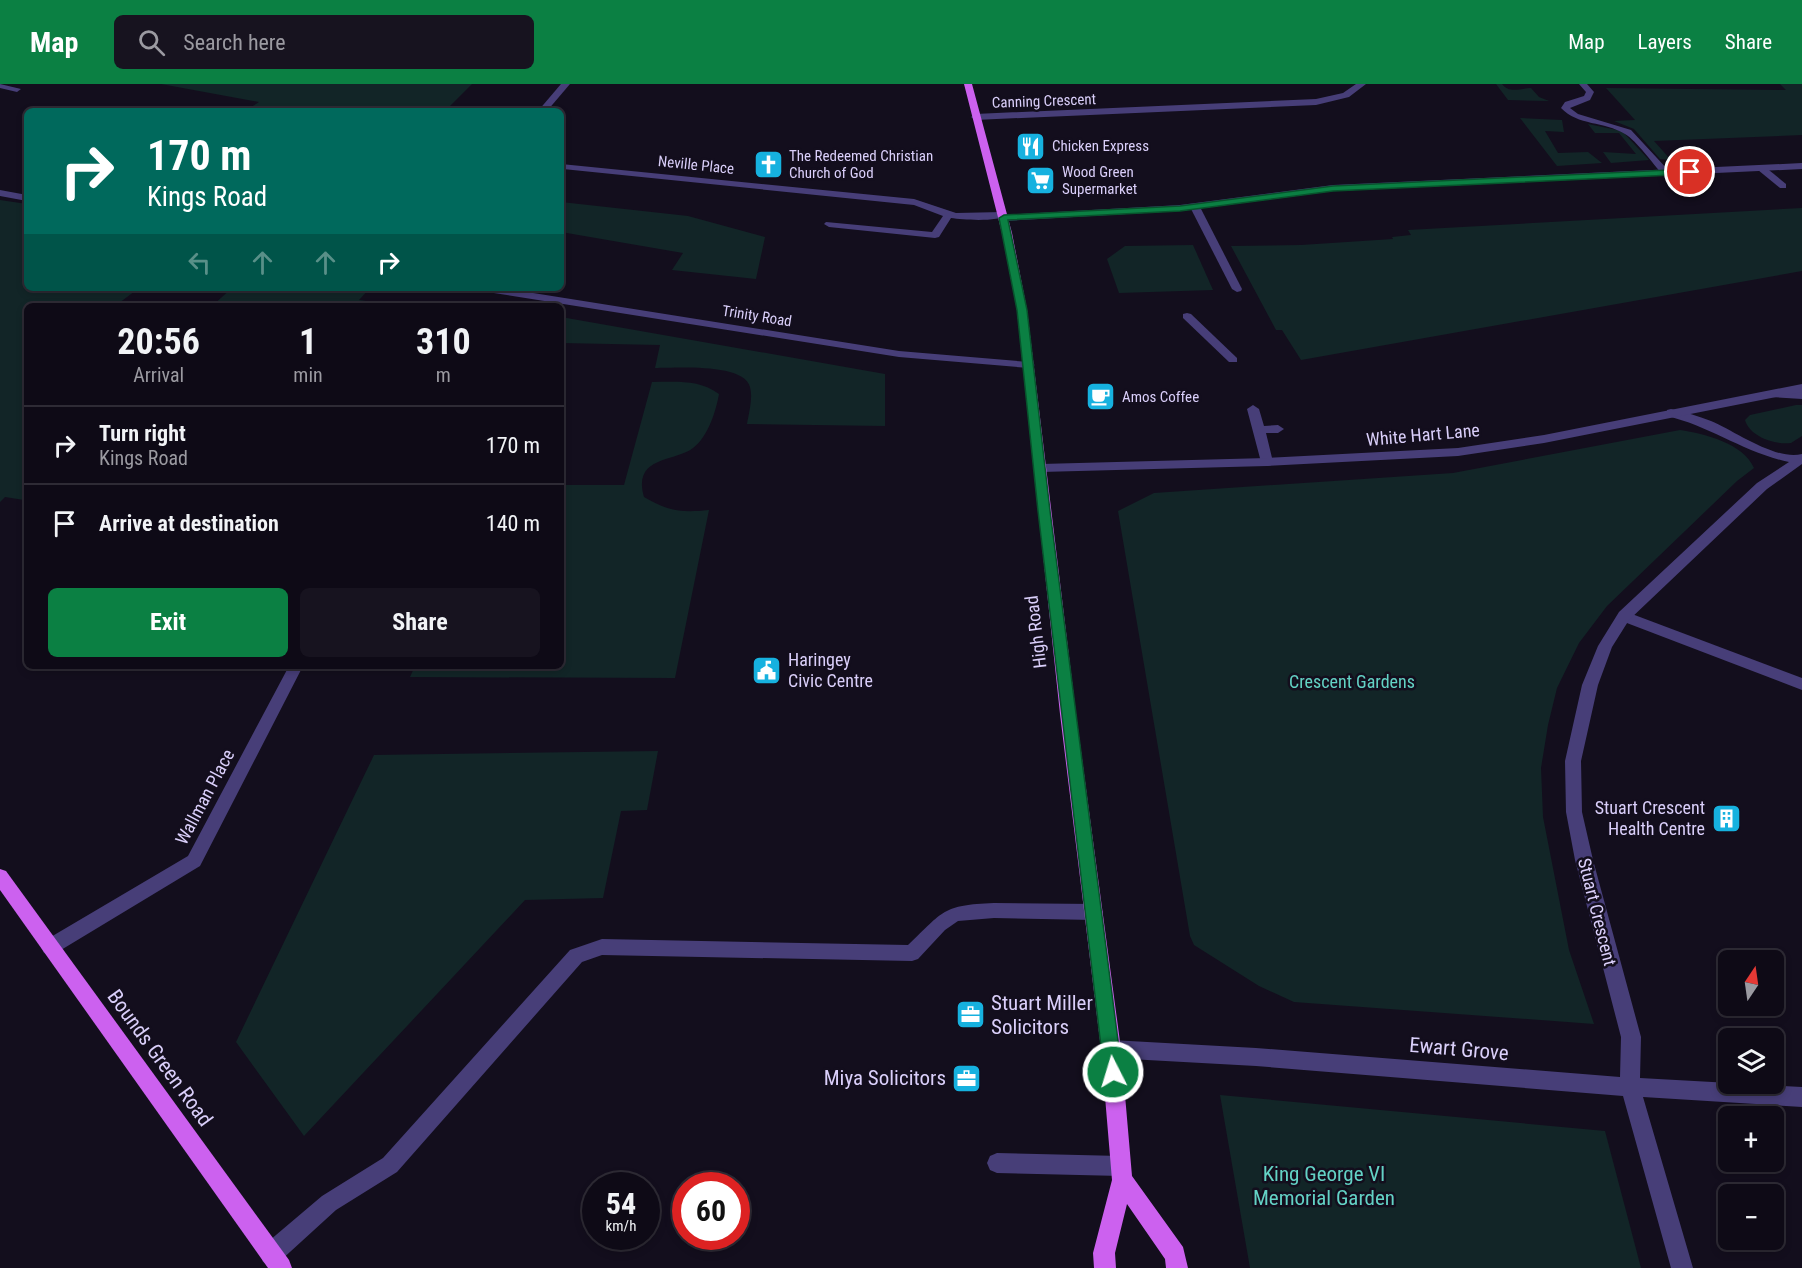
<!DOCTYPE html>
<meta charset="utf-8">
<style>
:root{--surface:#0e0a16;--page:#17131f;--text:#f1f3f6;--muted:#9b9aa1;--line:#2e2b35;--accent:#0b8043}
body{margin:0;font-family:"Roboto Condensed",sans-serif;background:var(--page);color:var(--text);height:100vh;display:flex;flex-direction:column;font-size:22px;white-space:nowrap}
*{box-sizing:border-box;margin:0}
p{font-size:20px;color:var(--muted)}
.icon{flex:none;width:33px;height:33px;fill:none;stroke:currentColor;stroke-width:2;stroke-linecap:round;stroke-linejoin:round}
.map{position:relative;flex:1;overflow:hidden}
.sheet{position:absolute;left:24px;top:219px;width:540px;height:366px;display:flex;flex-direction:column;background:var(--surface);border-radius:9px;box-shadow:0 3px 9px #0003,0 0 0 2px var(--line)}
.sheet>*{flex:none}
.guide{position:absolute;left:24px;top:24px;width:540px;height:183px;border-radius:9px;box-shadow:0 3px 9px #0003,0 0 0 2px var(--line);background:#00695c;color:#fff;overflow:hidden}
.needle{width:39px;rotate:13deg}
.controls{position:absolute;left:1718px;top:866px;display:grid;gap:12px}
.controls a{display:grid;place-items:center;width:66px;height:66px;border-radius:9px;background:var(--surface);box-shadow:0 3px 9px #0003,0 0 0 2px var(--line);font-size:30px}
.speed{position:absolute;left:582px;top:1088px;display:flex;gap:12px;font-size:30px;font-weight:700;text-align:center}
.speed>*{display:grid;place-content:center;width:78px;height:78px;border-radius:50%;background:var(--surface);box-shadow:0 3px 9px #0003,0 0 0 2px var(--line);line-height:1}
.speed small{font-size:15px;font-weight:400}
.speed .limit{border:9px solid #d22;background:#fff;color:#111}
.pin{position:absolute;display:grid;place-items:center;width:51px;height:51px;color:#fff;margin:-26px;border:3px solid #fff;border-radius:50%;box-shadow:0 2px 6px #0007}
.me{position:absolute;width:66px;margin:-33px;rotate:355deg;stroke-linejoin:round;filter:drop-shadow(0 0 4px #0008)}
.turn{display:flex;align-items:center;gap:21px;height:126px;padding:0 24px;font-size:27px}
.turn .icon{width:78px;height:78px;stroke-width:2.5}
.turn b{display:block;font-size:42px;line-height:51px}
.lanes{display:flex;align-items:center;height:57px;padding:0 24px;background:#0003;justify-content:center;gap:30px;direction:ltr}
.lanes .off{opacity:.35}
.eta{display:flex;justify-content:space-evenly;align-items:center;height:102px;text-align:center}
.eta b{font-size:36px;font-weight:700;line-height:42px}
.button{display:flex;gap:12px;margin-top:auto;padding:12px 24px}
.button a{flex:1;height:69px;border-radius:9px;background:var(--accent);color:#fff;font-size:24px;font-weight:700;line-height:69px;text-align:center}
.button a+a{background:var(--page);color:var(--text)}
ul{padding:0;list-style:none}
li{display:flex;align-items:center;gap:18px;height:78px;padding:0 24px;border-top:2px solid var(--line)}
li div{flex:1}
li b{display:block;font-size:22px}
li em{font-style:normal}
header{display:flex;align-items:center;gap:36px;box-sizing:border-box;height:84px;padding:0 30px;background:var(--accent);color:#fff}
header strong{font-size:28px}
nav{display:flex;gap:33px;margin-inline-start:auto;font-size:21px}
.search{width:420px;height:54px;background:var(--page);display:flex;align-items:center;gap:15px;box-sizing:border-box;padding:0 21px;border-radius:9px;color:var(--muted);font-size:22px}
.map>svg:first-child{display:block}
.green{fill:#122527}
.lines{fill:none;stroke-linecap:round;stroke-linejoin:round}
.service{fill:#473e78;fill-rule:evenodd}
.minor{fill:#473e78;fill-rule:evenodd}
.tertiary{fill:#473e78;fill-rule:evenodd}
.primary{fill:#cc61ef;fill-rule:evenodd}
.route{fill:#0b8043;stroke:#07532c;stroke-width:1.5}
.labels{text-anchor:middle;stroke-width:5;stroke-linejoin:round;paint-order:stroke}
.far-street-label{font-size:15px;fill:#dacffa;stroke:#130e1d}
.far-poi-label{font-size:15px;fill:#dacffa;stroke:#130e1d;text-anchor:start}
.street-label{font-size:18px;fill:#dacffa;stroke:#130e1d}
.poi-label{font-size:18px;fill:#dacffa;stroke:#130e1d;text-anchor:start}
.park-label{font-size:18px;fill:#63d2c5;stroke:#130e1d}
.near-poi-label{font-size:21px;fill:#dacffa;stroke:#130e1d;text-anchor:start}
.near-street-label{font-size:21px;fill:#dacffa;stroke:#130e1d}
.near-park-label{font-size:21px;fill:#63d2c5;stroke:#130e1d}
</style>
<header>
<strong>Map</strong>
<div class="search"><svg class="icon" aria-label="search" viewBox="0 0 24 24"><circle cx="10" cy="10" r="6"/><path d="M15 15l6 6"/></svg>Search here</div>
<nav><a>Map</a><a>Layers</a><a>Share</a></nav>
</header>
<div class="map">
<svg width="1802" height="1184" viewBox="0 0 1802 1184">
<rect width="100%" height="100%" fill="#130e1d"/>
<g class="green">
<path d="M161,0h311l-27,27h-200l14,-9z"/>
<path d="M1496,0h6c7,10 19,4 29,4l8,9 10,4 -41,-1z"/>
<path d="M1780,0h22v51l-148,6 17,19 -11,-1 -26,-30 -20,-8 21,-1 -29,-32 180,2z"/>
<path d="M1520,34l42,2 2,12 -19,-1 13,22 30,-1 14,11 -45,3z"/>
<path d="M1588,40l34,7 27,29 -38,3 -8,-11 33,2 -17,-21h-24z"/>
<path d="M0,116l27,4v84h112l-24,18h-88v192l-3,2 -19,-3 -5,5z"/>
<path d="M561,118l127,14 77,21 -9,42 -84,-9 11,-17 -122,-21z"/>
<path d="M1802,124v63l-501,89 -19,-30h-6l-45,-84 70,-1 92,-6 -1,-2 19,-2 -3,-5z"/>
<path d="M1193,161l20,45 -94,3 -12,-34 18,-13z"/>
<path d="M232,204h138l-11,12 36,5 -183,1z"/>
<path d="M561,233l324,57v52l-138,-2c2,-11 6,-26 3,-37 -6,-24 -74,-19 -95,-19l5,-23 -99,-2z"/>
<path d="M652,298c23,0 47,-3 67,12 -3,17 -11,43 -26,54 -18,14 -61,8 -49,49 24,14 37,16 65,13l-34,168 -265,-1 5,-11h146v-181h63z"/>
<path d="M1796,321h6v31l-11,7c-16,2 -41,-6 -46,-23l5,-5z"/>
<path d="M1680,346c25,4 63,13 74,38l-17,13 -130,125 -28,37 -22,45 -9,37 -7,43 2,49 26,133 25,74 -300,-22 -35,-16 -65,-41 -4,-9 -72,-425 36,-18 299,-20z"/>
<path d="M658,667l-11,59 -26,1 -18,87 -78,2 -221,236 -68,-94 138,-287z"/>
<path d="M1220,1011l385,36 36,137h-391z"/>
</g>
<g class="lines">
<g class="service">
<path d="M0,0l21,5 -4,3 -17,-4z"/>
<path d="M1579,0h8l7,8 -4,8 -20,8 8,6 53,16 38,41v4h-6c-10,-11 -26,-34 -38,-41 -21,-13 -47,-8 -64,-26l4,-6 19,-6 2,-4z"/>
<path d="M561,80l353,35 42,14 47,-1 5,3c-10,7 -44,5 -57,3l-12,19 -4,1 -106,-11 -5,-3 2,-2 106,10 11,-16 -29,-11 -351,-36z"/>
<path d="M1758,82h6l22,18v4h-6l-22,-18z"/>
<path d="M1192,121l8,2 42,82 -1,2 -4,1 -5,-3 -42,-82z"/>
<path d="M1187,229l4,1 46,44v4h-8l-46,-44v-4z"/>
<path d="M1253,321l6,4 5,17 14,-1 6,4 -6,4h-12l7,29 -2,3 -4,1 -6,-4 -14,-53z"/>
<path d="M1624,527l178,67v12l-183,-70 -2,-4z"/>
<path d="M289,582h14l-103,200 -144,87 -6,2 -6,-2 -3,-6 3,-6 144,-85z"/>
<path d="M994,819l100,1 6,3 3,5 -3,5 -6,3 -100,-2 -36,3 -13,9 -27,29 -6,2 -310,-6 -20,7 -185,210 -61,38 -57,52 -8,3 -8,-3 -3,-8 3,-8 59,-50 61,-38 187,-208 32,-11 306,6c36,-34 34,-40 86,-42z"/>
<path d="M997,1069l124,3 7,3 3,7 -3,7 -7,3 -124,-3 -7,-3 -3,-7 3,-7z"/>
</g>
<g class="minor">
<path d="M561,0h9l-23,27h-9z"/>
<path d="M1356,0h10l-17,13 -33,8 -341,15 -4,-3 4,-3 341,-15 27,-6z"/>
<path d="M1802,79v6l-469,22 -153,20 -176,10 -5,-3 5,-3 176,-10 153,-20z"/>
<path d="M0,106l27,5v6l-27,-5z"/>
<path d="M476,204h25l398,63 130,11 6,3 -6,3 -130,-11 -418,-66z"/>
<path d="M1775,306l27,1v8l-31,-2v-6z"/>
<path d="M1671,325c14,3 27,7 40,12 24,10 65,40 91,33v10l-35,25 -138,131 -17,27 -14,38 -17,76 1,51 11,48 48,177 -1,41 162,9v20l-159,-10 50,171h-22l-48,-172 -367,-30 -145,-8 -7,-3 -3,-6 3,-6 7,-3 145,8 364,29 1,-40 -46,-177 -9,-48 -1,-51 17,-76 16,-39 21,-34 138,-129 32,-21c-44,-9 -79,-36 -122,-46v-6z"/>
</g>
<path class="tertiary" d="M1802,300v8l-258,51 -86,13 -191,10 -226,6 -6,-4 6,-4 226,-6 191,-10 86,-13z"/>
<g class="primary">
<path d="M964,0h8l40,149 15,77 49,404 45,335 11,127 51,71 5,21h-22l-1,-9 -38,-55 -12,49 1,15h-22l-1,-15 19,-73 -11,-131 -41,-335 -43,-404 -15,-77z"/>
<path d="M0,785l6,2 283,389 3,8h-24l-268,-378z"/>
</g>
</g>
<path class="route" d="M1690,85l3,1v4l-360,17 -153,20 -172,9 19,90 23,201 72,561 -2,6 -7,3 -6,-3 -3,-6 -66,-561 -21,-201 -18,-92 5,-3 176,-9 153,-20z"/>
<defs>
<symbol id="restaurant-square" viewBox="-11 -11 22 22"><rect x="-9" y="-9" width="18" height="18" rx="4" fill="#16b1df" stroke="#130e1d"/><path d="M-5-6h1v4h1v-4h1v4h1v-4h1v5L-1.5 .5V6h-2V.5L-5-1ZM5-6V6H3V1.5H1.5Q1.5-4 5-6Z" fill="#fff"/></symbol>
<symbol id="church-square" viewBox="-11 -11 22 22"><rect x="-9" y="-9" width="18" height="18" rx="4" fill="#16b1df" stroke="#130e1d"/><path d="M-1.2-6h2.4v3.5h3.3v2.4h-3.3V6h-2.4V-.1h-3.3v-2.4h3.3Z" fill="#fff"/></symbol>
<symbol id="supermarket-square" viewBox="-11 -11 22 22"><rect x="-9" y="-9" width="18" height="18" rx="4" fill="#16b1df" stroke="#130e1d"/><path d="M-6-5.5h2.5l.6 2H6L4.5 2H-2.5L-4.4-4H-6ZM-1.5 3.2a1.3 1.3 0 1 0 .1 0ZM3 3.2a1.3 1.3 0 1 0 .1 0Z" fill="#fff"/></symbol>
<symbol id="cafe-square" viewBox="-11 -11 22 22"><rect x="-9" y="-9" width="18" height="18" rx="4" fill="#16b1df" stroke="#130e1d"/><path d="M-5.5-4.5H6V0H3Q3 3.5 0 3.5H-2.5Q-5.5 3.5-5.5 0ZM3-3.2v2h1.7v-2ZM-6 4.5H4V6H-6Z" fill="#fff"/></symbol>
<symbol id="civic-square" viewBox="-11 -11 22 22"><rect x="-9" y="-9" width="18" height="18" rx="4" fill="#16b1df" stroke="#130e1d"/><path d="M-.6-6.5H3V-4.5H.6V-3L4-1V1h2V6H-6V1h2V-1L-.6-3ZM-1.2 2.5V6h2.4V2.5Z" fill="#fff"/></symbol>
<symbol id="building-square" viewBox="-11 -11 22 22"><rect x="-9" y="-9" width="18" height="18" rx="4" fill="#16b1df" stroke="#130e1d"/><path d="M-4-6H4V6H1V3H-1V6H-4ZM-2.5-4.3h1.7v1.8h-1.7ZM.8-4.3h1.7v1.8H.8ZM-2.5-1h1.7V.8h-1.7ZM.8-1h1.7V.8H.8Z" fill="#fff"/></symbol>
<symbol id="office-square" viewBox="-11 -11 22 22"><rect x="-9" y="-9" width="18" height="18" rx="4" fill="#16b1df" stroke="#130e1d"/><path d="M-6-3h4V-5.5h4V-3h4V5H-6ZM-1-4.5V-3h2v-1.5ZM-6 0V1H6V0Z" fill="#fff"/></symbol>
</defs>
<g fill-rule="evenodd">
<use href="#restaurant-square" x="1014" y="46" width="33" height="33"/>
<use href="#church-square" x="752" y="64" width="33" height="33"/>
<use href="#supermarket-square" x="1024" y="80" width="33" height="33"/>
<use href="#cafe-square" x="1084" y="296" width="33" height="33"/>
<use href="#civic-square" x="750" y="570" width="33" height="33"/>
<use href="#building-square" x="1710" y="718" width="33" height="33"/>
<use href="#office-square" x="954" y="914" width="33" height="33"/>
<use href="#office-square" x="950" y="978" width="33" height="33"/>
</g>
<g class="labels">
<g class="far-street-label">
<text transform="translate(1044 17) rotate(-2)" y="5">Canning Crescent</text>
<text transform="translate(696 81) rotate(6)" y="5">Neville Place</text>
<text transform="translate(757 232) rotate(9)" y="5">Trinity Road</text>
</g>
<g class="far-poi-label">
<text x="1052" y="67">Chicken Express</text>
<text x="789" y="77">The Redeemed Christian<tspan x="789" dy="17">Church of God</tspan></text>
<text x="1062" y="93">Wood Green<tspan x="1062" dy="17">Supermarket</tspan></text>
<text x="1122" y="318">Amos Coffee</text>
</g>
<g class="street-label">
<text transform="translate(1423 351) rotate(-5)" y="6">White Hart Lane</text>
<text transform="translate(1036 548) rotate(-97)" y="6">High Road</text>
<text transform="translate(205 713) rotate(-62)" y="6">Wallman Place</text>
<text transform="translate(1597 828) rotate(76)" y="6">Stuart Crescent</text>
</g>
<g class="poi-label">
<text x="788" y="582">Haringey<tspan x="788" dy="21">Civic Centre</tspan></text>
<text x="1705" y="730" text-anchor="end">Stuart Crescent<tspan x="1705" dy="21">Health Centre</tspan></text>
</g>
<g class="park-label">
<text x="1352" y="604">Crescent Gardens</text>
</g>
<g class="near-poi-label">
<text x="991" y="926">Stuart Miller<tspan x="991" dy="24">Solicitors</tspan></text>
<text x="946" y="1001" text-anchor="end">Miya Solicitors</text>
</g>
<g class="near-street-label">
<text transform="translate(1459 965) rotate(5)" y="7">Ewart Grove</text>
<text transform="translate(160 974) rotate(54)" y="7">Bounds Green Road</text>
</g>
<g class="near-park-label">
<text x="1324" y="1097">King George VI<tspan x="1324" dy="24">Memorial Garden</tspan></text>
</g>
</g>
</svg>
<div class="controls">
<a><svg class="needle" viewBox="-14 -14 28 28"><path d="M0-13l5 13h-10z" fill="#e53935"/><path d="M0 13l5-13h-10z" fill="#9b9aa1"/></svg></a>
<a><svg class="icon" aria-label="layers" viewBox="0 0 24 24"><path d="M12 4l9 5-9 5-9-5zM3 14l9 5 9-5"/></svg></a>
<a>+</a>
<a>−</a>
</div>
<div class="speed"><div>54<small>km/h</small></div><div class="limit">60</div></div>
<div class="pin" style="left:1690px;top:88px;background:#d93025"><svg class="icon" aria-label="arrive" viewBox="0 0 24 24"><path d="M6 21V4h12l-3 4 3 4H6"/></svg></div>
<svg class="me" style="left:1113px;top:988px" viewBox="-20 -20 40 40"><circle r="17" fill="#0b8043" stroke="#fff" stroke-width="3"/><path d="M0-11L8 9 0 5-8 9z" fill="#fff"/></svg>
<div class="guide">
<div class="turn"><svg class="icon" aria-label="right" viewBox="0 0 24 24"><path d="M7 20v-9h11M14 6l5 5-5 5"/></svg><div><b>170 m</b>Kings Road</div></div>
<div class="lanes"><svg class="icon off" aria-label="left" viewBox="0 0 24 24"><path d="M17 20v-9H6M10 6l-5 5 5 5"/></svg><svg class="icon off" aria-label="ahead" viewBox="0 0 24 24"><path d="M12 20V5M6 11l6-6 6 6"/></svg><svg class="icon off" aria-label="ahead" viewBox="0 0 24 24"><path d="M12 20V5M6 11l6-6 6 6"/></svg><svg class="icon" aria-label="right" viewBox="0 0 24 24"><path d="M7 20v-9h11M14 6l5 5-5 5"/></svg></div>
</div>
<section class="sheet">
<div class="eta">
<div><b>20:56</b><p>Arrival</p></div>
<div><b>1</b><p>min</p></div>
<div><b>310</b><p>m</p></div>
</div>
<ul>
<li><svg class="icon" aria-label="right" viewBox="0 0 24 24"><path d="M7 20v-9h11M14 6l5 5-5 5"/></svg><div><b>Turn right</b><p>Kings Road</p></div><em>170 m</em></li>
<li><svg class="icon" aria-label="arrive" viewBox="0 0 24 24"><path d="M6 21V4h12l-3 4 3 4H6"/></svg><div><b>Arrive at destination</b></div><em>140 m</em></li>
</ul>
<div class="button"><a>Exit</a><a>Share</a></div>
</section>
</div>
